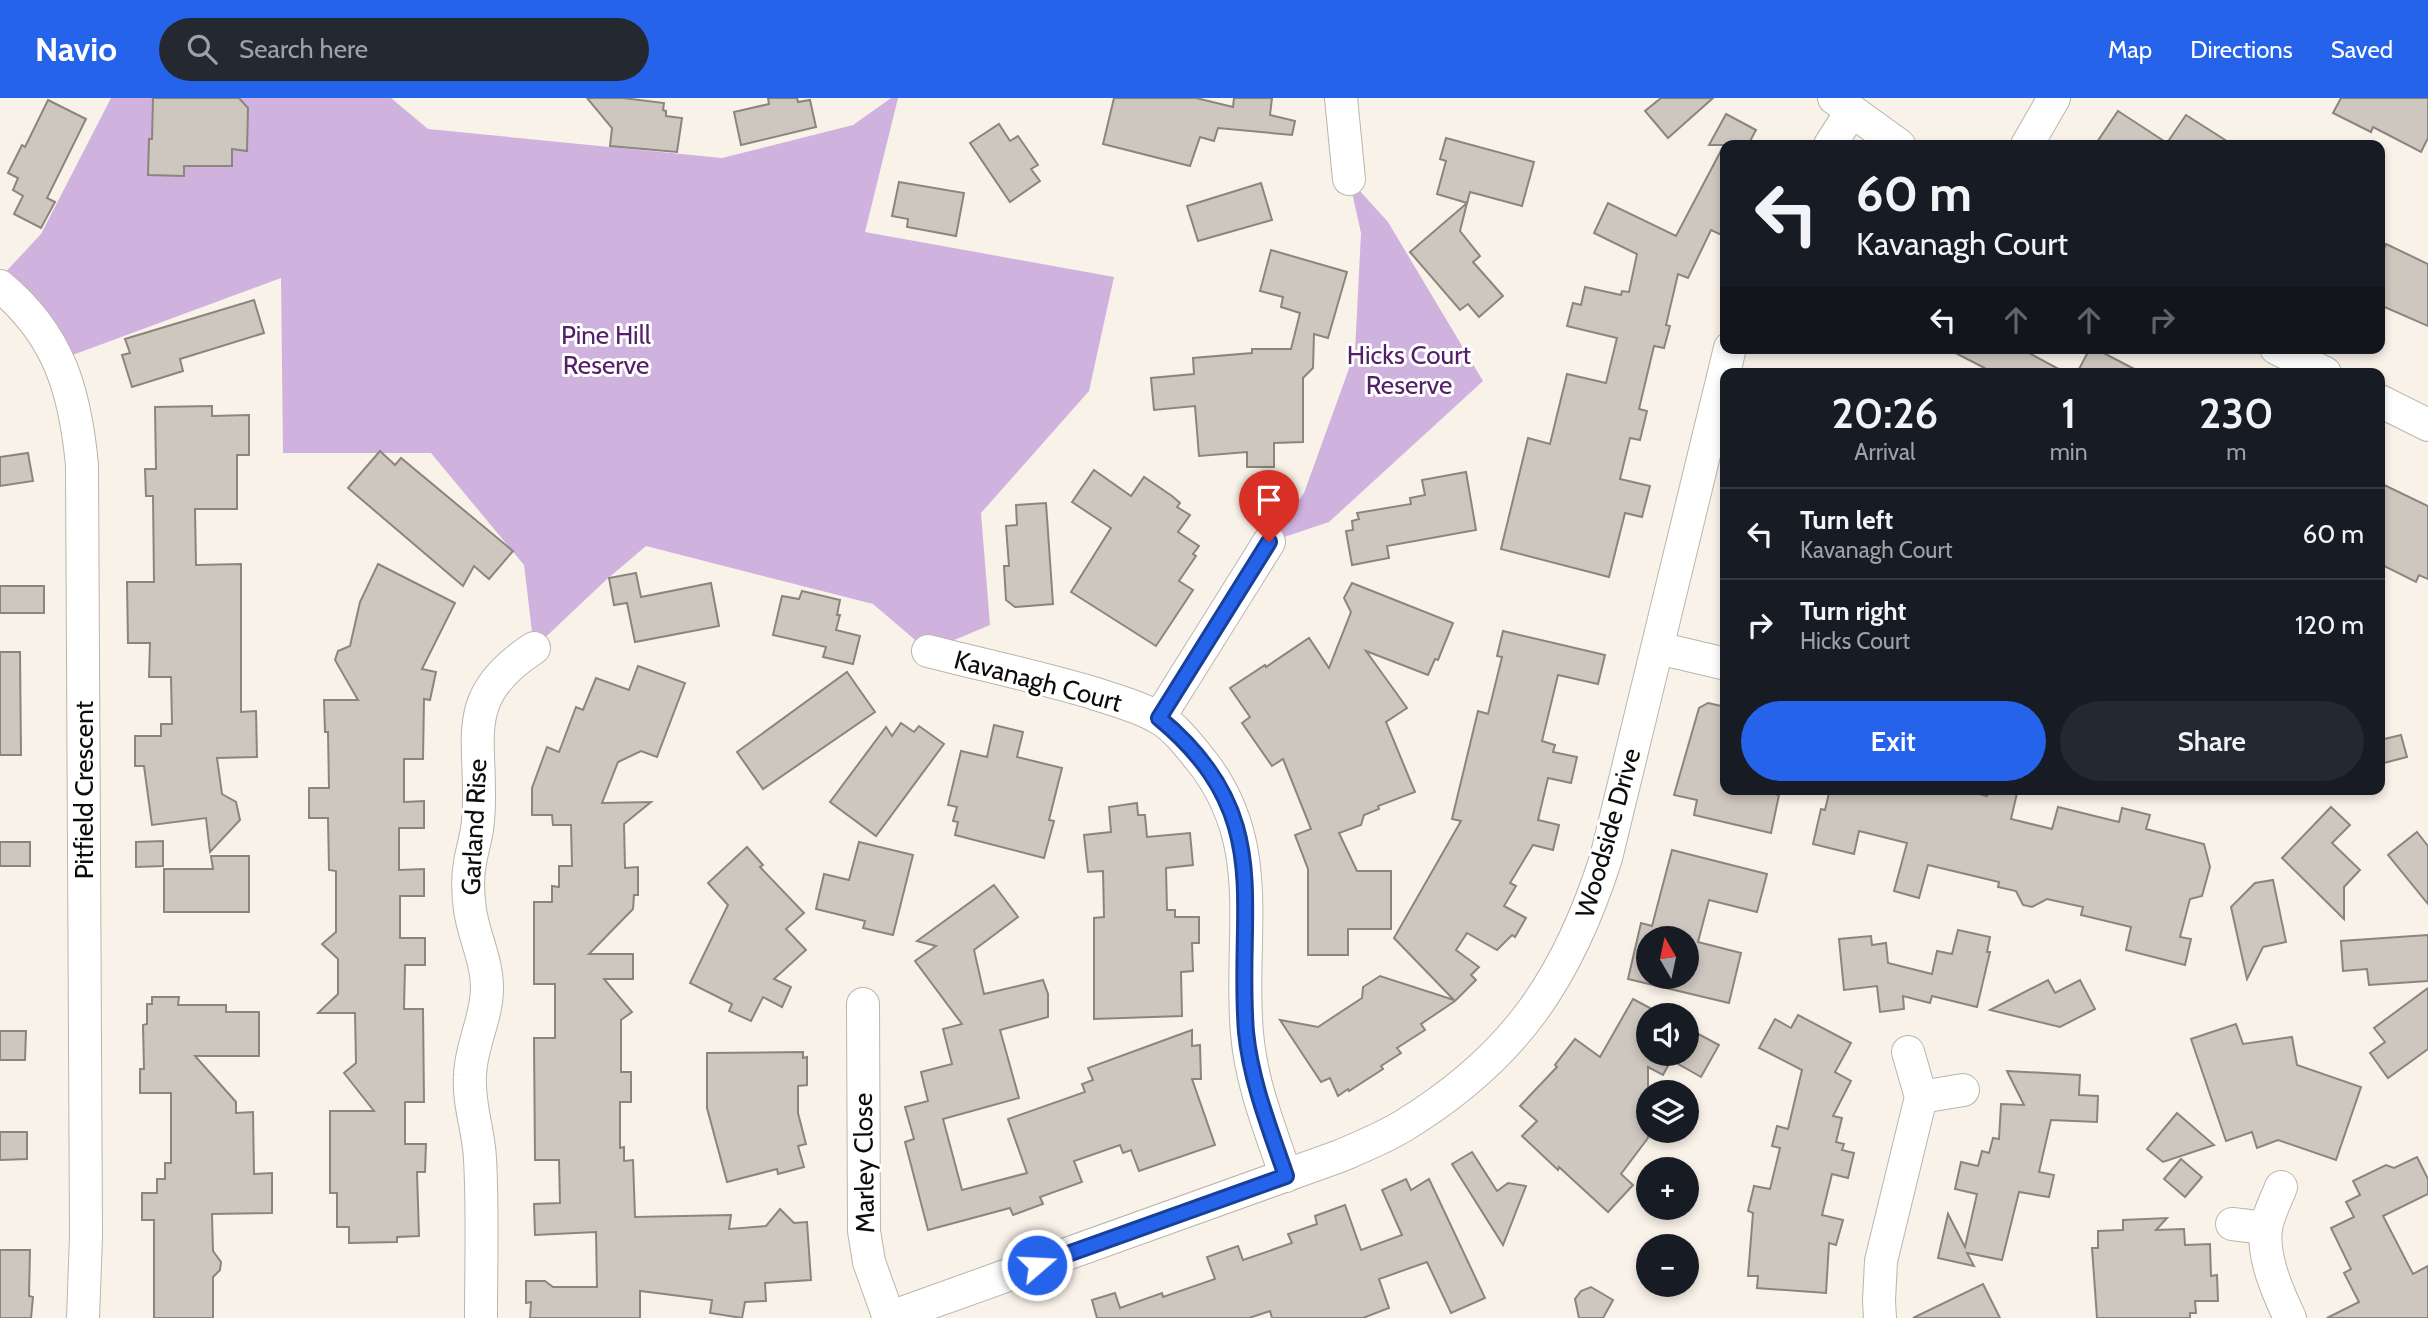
<!DOCTYPE html>
<meta charset="utf-8">
<style>
:root{--surface:#171b24;--page:#242831;--text:#f1f3f6;--muted:#9ea1a6;--line:#363941;--accent:#2563eb}
body{margin:0;font-family:Cabin,sans-serif;background:var(--page);color:var(--text);height:100vh;display:flex;flex-direction:column;font-size:26px;white-space:nowrap}
*{box-sizing:border-box;margin:0}
p{font-size:23px;color:var(--muted)}
.icon{flex:none;width:38px;height:38px;fill:none;stroke:currentColor;stroke-width:2;stroke-linecap:round;stroke-linejoin:round}
.map{position:relative;flex:1;overflow:hidden}
.details{position:absolute;left:1720px;top:270px;width:665px;height:427px;display:flex;flex-direction:column;background:var(--surface);border-radius:14px;box-shadow:0 4px 10px #0003}
.details>*{flex:none}
.top-card{position:absolute;left:1720px;top:42px;width:665px;height:214px;border-radius:14px;box-shadow:0 4px 10px #0003;background:#171b24;color:var(--text);overflow:hidden}
.needle{width:46px;rotate:351deg}
.tools{position:absolute;left:1636px;top:828px;display:grid;gap:14px}
.tools a{display:grid;place-items:center;width:63px;height:63px;border-radius:50%;background:var(--surface);box-shadow:0 4px 10px #0003;font-size:35px}
.pin{position:absolute;display:grid;place-items:center;width:60px;height:60px;color:#fff;margin:-72px -30px;border-radius:50% 50% 50% 0;rotate:-45deg;box-shadow:0 0 7px #0007}
.pin .icon{rotate:45deg}
.me{position:absolute;width:77px;margin:-38px;rotate:71deg;stroke-linejoin:round;filter:drop-shadow(0 0 5px #0008)}
.turn{display:flex;align-items:center;gap:24px;height:147px;padding:0 21px;font-size:32px}
.turn .icon{width:91px;height:91px;stroke-width:2.5}
.turn b{display:block;font-size:49px;line-height:60px}
.lanes{display:flex;align-items:center;height:66px;padding:0 21px;background:#0003;justify-content:center;gap:35px;direction:ltr}
.lanes .off{opacity:.35}
.eta{display:flex;justify-content:space-evenly;align-items:center;height:119px;text-align:center}
.eta b{font-size:42px;font-weight:600;line-height:49px}
.cta{display:flex;gap:14px;margin-top:auto;padding:14px 21px}
.cta a{flex:1;height:80px;border-radius:42px;background:var(--accent);color:#fff;font-size:28px;font-weight:600;line-height:80px;text-align:center}
.cta a+a{background:var(--page);color:var(--text)}
ul{padding:0;list-style:none}
li{display:flex;align-items:center;gap:21px;height:91px;padding:0 21px;border-top:2px solid var(--line)}
li div{flex:1}
li b{display:block;font-size:26px}
li em{font-style:normal}
header{display:flex;align-items:center;gap:42px;box-sizing:border-box;height:98px;padding:0 35px;background:var(--accent);color:#fff}
header strong{font-size:33px}
nav{display:flex;gap:38px;margin-inline-start:auto;font-size:24px}
.search{width:490px;height:63px;background:var(--page);display:flex;align-items:center;gap:18px;box-sizing:border-box;padding:0 24px;border-radius:38px;color:var(--muted);font-size:26px}
.map>svg:first-child{display:block}
.green{fill:#d0b2df}
.building{fill:#cec7bf;stroke:#8b857d;stroke-width:2;fill-rule:evenodd}
.lines{fill:none;stroke-linecap:round;stroke-linejoin:round}
.minor-casing{stroke:#bbb5ac;stroke-width:34}
.minor{stroke:#fff;stroke-width:32}
.route-casing{stroke:#184099;stroke-width:18}
.route{stroke:#2563eb;stroke-width:12}
.labels{text-anchor:middle;stroke-width:6;stroke-linejoin:round;paint-order:stroke}
.park-label{font-size:26px;fill:#531e6a;stroke:#fff}
.street-label{font-size:26px;fill:#0e0c09;stroke:#fff}
</style>
<header>
<strong>Navio</strong>
<div class="search"><svg class="icon" aria-label="search" viewBox="0 0 24 24"><circle cx="10" cy="10" r="6"/><path d="M15 15l6 6"/></svg>Search here</div>
<nav><a>Map</a><a>Directions</a><a>Saved</a></nav>
</header>
<div class="map">
<svg width="2428" height="1220" viewBox="0 0 2428 1220">
<rect width="100%" height="100%" fill="#f9f2e9"/>
<g class="green">
<path d="M111,0h280l37,31 294,29 131,-33 38,-27h7l-33,134 249,45 -25,114 -108,122 9,112 -62,26 -55,-47 -227,-58 -40,34 -72,68 -10,-83 -93,-112h-148l-2,-175 -222,82 -59,-82 41,-44z"/>
<path d="M1349,81l39,43 95,159 -154,141 -60,20 35,-49 51,-141 6,-119z"/>
</g>
<g class="building">
<path d="M153,0h86l9,10 -1,43 -15,-2v17h-48v10l-36,-1 1,-36h3z"/>
<path d="M587,0h36l41,5 -1,7 3,1v5l16,2 -5,34 -67,-6 2,-18z"/>
<path d="M768,0h29l1,4 12,-2 6,27 -75,18 -7,-33 35,-8z"/>
<path d="M1114,0h82l37,9 1,-9h38l-2,17 25,6 -3,14 -74,-7 -4,13 -14,-4 -10,29 -87,-22z"/>
<path d="M1661,0h52l-45,40 -23,-27z"/>
<path d="M2341,0h87v40l-7,14 -48,-25 -2,5 -38,-19z"/>
<path d="M48,2l38,19 -39,79 8,4 -14,26 -27,-14 9,-18 -10,-6 5,-12 -10,-5 14,-28 3,2z"/>
<path d="M2118,13l49,32 19,-28 47,30h-138z"/>
<path d="M1726,16l30,16 -8,15h-22v92l-15,-7 -23,48 -10,-4 -12,51 4,1 -6,22 -10,-2 -15,63 8,2 -7,29 -10,-2 -10,41 30,7 -8,31 -17,-4 -16,64 -108,-28 27,-111 22,6 17,-70 39,9 11,-45 -50,-12 6,-23 8,2 4,-18 36,8 1,-4 7,1 8,-38 -43,-21 14,-30 68,33 48,-91h-15z"/>
<path d="M999,26l11,17 8,-5 20,29 -7,4 9,12 -30,21 -40,-59z"/>
<path d="M1446,40l88,24 -12,44 -52,-14 -3,11 -30,-9 9,-33 -6,-2z"/>
<path d="M899,84l65,11 -8,43 -49,-9 1,-8 -16,-3z"/>
<path d="M1261,85l11,37 -74,21 -11,-35z"/>
<path d="M1467,105l-7,28 20,25 -7,6 30,34 -24,21 -11,-13 -8,6 -50,-58z"/>
<path d="M2386,146l42,20v62l-48,-21v-48z"/>
<path d="M1271,152l76,22 -19,66 -14,-4 -1,34 -10,10v64l-29,1v24h-27v-15l-48,4 -4,-50 -41,4 -3,-32 43,-4 -1,-16 59,-5v-4h39l9,-36 -19,-6 2,-10 -23,-6z"/>
<path d="M254,202l10,33 -84,26 3,12 -51,16 -10,-32 8,-2 -5,-14z"/>
<path d="M1946,250h74l46,25h-72z"/>
<path d="M2090,250h4l48,25h-65z"/>
<path d="M212,308v10l37,-1v40h-12v54h-42l1,56 45,-1v148l15,-1 1,46 -40,1 5,36 14,8 4,18 -30,32 -4,-34 -54,7 -8,-59h-9v-30h26v-12h11l-1,-47h-22l1,-34h-22l-1,-61h27l-1,-86h-7l-1,-27h11l-1,-62z"/>
<path d="M380,353l15,14 6,-7 112,93 -24,28 -15,-13 -11,20 -115,-98z"/>
<path d="M28,355l5,28 -33,5v-29z"/>
<path d="M1094,372l37,26 13,-19 28,19 8,7 -3,4 13,8 -12,17 21,14 -6,8 3,2 -17,25 14,9 -37,56 -85,-54 40,-64 -39,-26z"/>
<path d="M1466,374l10,58 -89,16 2,12 -37,7 -6,-34 7,-1 -1,-9 7,-2 -2,-6 54,-9 -1,-6 15,-3 -3,-15z"/>
<path d="M2380,385l48,23v73l-9,-4 -3,7 -36,-18z"/>
<path d="M1046,405l7,101 -38,3 -9,-7 -2,-34h5l-3,-40 11,-1 -1,-20z"/>
<path d="M378,466l77,39 -33,66 14,3 -6,28 -6,-1 -1,60h-19v43l20,-1v27h-25v42l25,-1v27h-24v42h25v27h-20l-1,44h19l1,93h-19v42h21l-1,28h-8l2,64 -22,1v5l-48,1v-16h-12v-34h-7v-82h44l-30,-38 12,-10 -1,-50h-37l20,-19v-35l-16,-15 14,-12v-61l-7,-1 -1,-52h-19v-30h20l-1,-56h-3l-1,-32h34l-23,-40 3,-9 12,-5 10,-44z"/>
<path d="M636,475l5,24 70,-14 8,43 -84,16 -8,-39 -13,2 -5,-27z"/>
<path d="M1352,485l101,40 -15,37 -3,-1 -7,16 -62,-24 41,57 -21,14 29,70 -37,14 1,3 -15,6 -3,10 -22,8 18,38h34v58h-43v26h-40v-86l-13,-34 16,-6 -28,-70 -11,7 -30,-43 8,-6 -20,-29 35,-23 1,2 43,-29 20,30 22,-56 -7,-14z"/>
<rect x="0" y="488" width="44" height="27"/>
<path d="M802,493l38,9 -3,15h3l-4,15 24,6 -7,28 -30,-7 3,-10 -53,-12 9,-39 17,3z"/>
<path d="M1503,533l102,24 -7,29 -40,-9 -16,66 13,4 -2,7 24,5 -6,26 -23,-5 -10,42 21,5 -6,25 -20,-5 -23,38 6,3 -12,20 22,12 -11,19 -3,-2 -15,15 -30,-17 -11,17 23,17 -8,8 5,5 -21,21 -34,23 4,6 -28,18 4,5 -20,13 2,3 -34,22 -1,-2 -10,7 -8,-18 -9,4 -41,-62 38,7 44,-29 1,-11 17,-11 74,24 -60,-62 67,-117 -9,-2 26,-108 10,3 14,-57 -5,-1z"/>
<path d="M0,554h20l1,103h-21z"/>
<path d="M638,568l47,17 -28,74 -16,-6 -23,11 -16,41 49,-1 -27,22 1,44 13,-1v28h-4l-1,14 -44,45h44v25h-29l28,33 -11,8v52h10v30h-11v46l4,-1v14l9,-1 2,57 96,-2 -2,14 37,-3 14,-17 14,14 13,-1 4,58 -46,3 1,18 -21,1 -3,16 -32,-5 2,-13 -72,-9v27h-110l1,-16 -5,1v-22h19l8,6h44l-1,-55 -61,3 -1,-31 26,-1 -1,-43h-24l-1,-122h21v-54h-21v-82h18v-16l7,1v-21h13l-1,-41h-18l-1,-10h-20v-27l15,-41 12,5 17,-45 7,3 13,-32 33,12z"/>
<path d="M847,574l28,40 -112,77 -26,-37z"/>
<path d="M1708,605l18,4v82h28l25,6 -8,38 -77,-18 3,-15 -23,-5 25,-87z"/>
<path d="M901,625l13,9 5,-6 25,18 -68,92 -46,-34 56,-75 6,9z"/>
<path d="M994,627l29,7 -6,25 45,11 -13,52 5,1 -10,37 -89,-23 3,-13 -5,-1 4,-14 -9,-2 13,-54 26,6z"/>
<path d="M2401,637l6,22 -27,7v-24z"/>
<path d="M1830,691h129l28,7 2,-7h29l-7,30 41,10 6,-22 61,15 3,-14 28,7 -4,14 58,15 6,23 -8,29 -12,3 -10,38 11,2 -6,26 -59,-15 5,-23 -50,-12 2,-8 -36,-8 -15,8 -9,-2 -7,-14 -18,-4 1,-5 -71,-17 -9,33 -25,-7 13,-48 -48,-12 -5,23 -41,-10 8,-35 4,1z"/>
<path d="M1137,705l1,12h7l2,22 43,-4 3,32 -27,3 1,42h8v7h24v26h-7l1,28 -12,1 1,44 -88,3v-101l10,-1 -1,-46 -15,1 -4,-37 27,-3 -2,-25z"/>
<path d="M2331,709l19,18 -18,18 28,27 -16,17v32l-62,-61z"/>
<path d="M2417,734l11,14v58l-40,-49z"/>
<path d="M163,743v25l-27,1v-25z"/>
<rect x="0" y="744" width="30" height="24"/>
<path d="M859,744l54,13 -20,80 -30,-7 2,-7 -49,-12 8,-35 25,6z"/>
<path d="M747,749l16,18 -3,2 44,46 -18,16 20,21 -32,29 17,8 -9,20 -19,-10 -12,24 -22,-10 3,-7 -42,-21 38,-78 -20,-22z"/>
<path d="M1672,752l95,24 -10,38 -48,-12 -11,42 43,11 -12,50 -101,-24 13,-56 11,3zM1648,840h39v38h-39z"/>
<path d="M211,758h38v56h-85v-43h49z"/>
<path d="M2273,782l13,62 -23,5 -16,32 -16,-72 24,-24z"/>
<path d="M994,787l24,32 -44,33 10,44 59,-14 5,14v23l-48,13 19,68 -76,21 19,71 65,-17 -19,-54 77,-27 -3,-8 11,-4 -5,-12 104,-38v16l8,-1 1,34h-9l23,66 -76,26 -8,-21 -8,3 -3,-8 -46,16 8,21 -42,15 3,7 -30,11 -3,-7 -82,22 -23,-88 9,-3 -9,-32 23,-6 -7,-29 31,-8 -9,-35 19,-5 -47,-63 21,-15 -19,-5z"/>
<path d="M1958,832l32,7 -3,15h3l-13,55 -45,-11 -2,7 -27,-7 1,13 -24,3 -3,-26 -33,4 -5,-51 32,-3 1,9 14,-2 2,20 44,11 5,-23 15,3z"/>
<path d="M2428,837v46l-59,4 -2,-16 -24,2 -2,-30z"/>
<path d="M2048,882l7,13 25,-13 15,29 -35,18 -70,-17z"/>
<path d="M2428,890v61l-40,29 -18,-25 15,-11 -11,-14z"/>
<path d="M152,899h27l-1,8h48v7h33v44h-64l41,46v11l17,-1 1,62 18,-1v40l-60,1 1,37 8,11 -1,8 -7,7v41h-59v-98h-12v-27h15v-14h8v-16h6v-70h-31v-24h4l-1,-44 4,-1v-20h5z"/>
<path d="M1633,901l30,16h-15v39h39v-26l32,17 -18,32 -30,-17 -8,15 -15,-8v71l-27,36 12,11 -25,27 -49,-45 -1,3 -36,-34 15,-15 -17,-15 37,-39 -2,-2 20,-26 25,18z"/>
<path d="M1798,917l53,28 -16,29 16,9 -18,35 9,2 -6,24 8,2 -2,6 12,3 -6,25 -16,-4 -10,41 21,5 -7,25 -7,-2 -3,50 -69,-5 1,-12h-10l5,-63 -5,-2 6,-25 16,3 10,-41 -8,-2 5,-20 11,3 14,-59 -43,-22 16,-29 16,9z"/>
<path d="M2236,926l7,20 49,-7 5,28 64,22 -25,73 -58,-20 -21,8 -5,-16 -26,9 -35,-102z"/>
<path d="M0,933h26l-1,29h-25z"/>
<path d="M803,954v6l4,-1v28l-9,1v27l8,31 -8,2 6,21 -26,7 -1,-5 -50,13 -20,-74v-55z"/>
<path d="M2007,973l73,4 -1,20 19,1 -1,26 -46,-2 -12,52 15,3 -5,22 -30,-5 -17,68 -35,-7 7,13 -36,-8 10,-44 17,33 12,-53 -22,-5 6,-27 17,4 4,-15 7,2 4,-15 6,1 2,-35 23,1z"/>
<path d="M2177,1015l37,32 -51,17 -16,-13z"/>
<path d="M0,1034h27v27l-27,1z"/>
<path d="M1472,1054l25,39 11,-8 18,3 -23,59 -51,-81z"/>
<path d="M2417,1059l11,22v15l-45,22 30,58 15,-8v52h-101l32,-16 -15,-29 7,-4 -20,-41 23,-11 -8,-15 14,-7 -7,-14 33,-16 8,3z"/>
<path d="M2181,1061l21,18 -17,20 -21,-18z"/>
<path d="M1406,1081l5,11 18,-11 56,119 -34,15 -24,-51 -48,17 10,29 -26,10h-91l-2,-7 -21,7h-152l-5,-18 23,-7 5,15 42,-15 1,4 52,-18 -8,-22 31,-11 5,14 49,-17 -4,-9 29,-10 -2,-8 30,-11 16,45 41,-15 -20,-45z"/>
<path d="M2167,1120l-11,12 28,-1 1,16 25,-1 1,32 6,-1 1,26h-23l1,12h-6v5h-93l-5,-70h6v-17l25,-1v-10z"/>
<path d="M0,1152h30l-1,46 4,1 -2,21h-31z"/>
<path d="M1983,1186l17,34h-87z"/>
<path d="M1591,1189l22,13 -10,18h-24l-4,-19 6,-8z"/>
</g>
<g class="lines">
<defs>
<g id="minor">
<path d="M1341,0l8,81"/>
<path d="M1834,0l65,47"/>
<path d="M1830,47l21,-33"/>
<path d="M2027,47l27,-47"/>
<path d="M0,188c59,49 75,105 82,179l4,771 -3,82"/>
<path d="M2276,250l49,25"/>
<path d="M2380,303l48,24"/>
<path d="M1658,550l68,16"/>
<path d="M928,553c55,14 111,26 165,42 21,7 45,13 64,24 17,9 30,26 42,41 70,85 39,177 48,275 4,50 23,96 39,143"/>
<path d="M1159,620l110,-176"/>
<path d="M863,906l1,227 5,31 20,56"/>
<path d="M1921,999l42,-7"/>
<path d="M2281,1089c-5,13 -13,28 -15,41 -4,29 12,65 24,90"/>
<path d="M2232,1126l34,4"/>
<path d="M481,1220c0,-53 2,-106 -1,-159 -1,-28 -12,-54 -10,-84 1,-30 17,-57 17,-87 0,-28 -13,-51 -17,-78 -2,-15 -3,-32 0,-47 2,-14 7,-27 8,-42 7,-79 -24,-121 56,-173"/>
<path d="M888,1220l452,-162c21,-9 43,-18 63,-30 111,-68 164,-146 203,-268l124,-510"/>
<path d="M1880,1220l-1,-17 2,-40 40,-164 -13,-45"/>
</g>
</defs>
<use href="#minor" class="minor-casing"/>
<use href="#minor" class="minor"/>
</g>
<g class="lines">
<defs>
<path id="route" d="M1037,1167l249,-89c-16,-47 -35,-94 -40,-144 -10,-130 31,-216 -87,-314l110,-176"/>
</defs>
<use href="#route" class="route-casing"/>
<use href="#route" class="route"/>
</g>
<g class="labels">
<g class="park-label">
<text x="606" y="246">Pine Hill<tspan x="606" dy="30">Reserve</tspan></text>
<text x="1409" y="266">Hicks Court<tspan x="1409" dy="30">Reserve</tspan></text>
</g>
<g class="street-label">
<text transform="translate(1038 583) rotate(15)" y="9">Kavanagh Court</text>
<text transform="translate(84 692) rotate(-90)" y="9">Pitfield Crescent</text>
<text transform="translate(474 729) rotate(-87)" y="9">Garland Rise</text>
<text transform="translate(1608 735) rotate(-74)" y="9">Woodside Drive</text>
<text transform="translate(864 1065) rotate(-91)" y="9">Marley Close</text>
</g>
</g>
</svg>
<div class="tools">
<a><svg class="needle" viewBox="-14 -14 28 28"><path d="M0-13l5 13h-10z" fill="#e53935"/><path d="M0 13l5-13h-10z" fill="#9ea1a6"/></svg></a>
<a><svg class="icon" aria-label="sound" viewBox="0 0 24 24"><path d="M4 9h4l5-4v14l-5-4H4zM17 9q2 3 0 6"/></svg></a>
<a><svg class="icon" aria-label="layers" viewBox="0 0 24 24"><path d="M12 4l9 5-9 5-9-5zM3 14l9 5 9-5"/></svg></a>
<a>+</a>
<a>−</a>
</div>
<div class="pin" style="left:1269px;top:444px;background:#d93025"><svg class="icon" aria-label="arrive" viewBox="0 0 24 24"><path d="M6 21V4h12l-3 4 3 4H6"/></svg></div>
<svg class="me" style="left:1037px;top:1167px" viewBox="-20 -20 40 40"><circle r="17" fill="#2563eb" stroke="#fff" stroke-width="3"/><path d="M0-11L8 9 0 5-8 9z" fill="#fff"/></svg>
<div class="top-card">
<div class="turn"><svg class="icon" aria-label="left" viewBox="0 0 24 24"><path d="M17 20v-9H6M10 6l-5 5 5 5"/></svg><div><b>60 m</b>Kavanagh Court</div></div>
<div class="lanes"><svg class="icon" aria-label="left" viewBox="0 0 24 24"><path d="M17 20v-9H6M10 6l-5 5 5 5"/></svg><svg class="icon off" aria-label="ahead" viewBox="0 0 24 24"><path d="M12 20V5M6 11l6-6 6 6"/></svg><svg class="icon off" aria-label="ahead" viewBox="0 0 24 24"><path d="M12 20V5M6 11l6-6 6 6"/></svg><svg class="icon off" aria-label="right" viewBox="0 0 24 24"><path d="M7 20v-9h11M14 6l5 5-5 5"/></svg></div>
</div>
<section class="details">
<div class="eta">
<div><b>20:26</b><p>Arrival</p></div>
<div><b>1</b><p>min</p></div>
<div><b>230</b><p>m</p></div>
</div>
<ul>
<li><svg class="icon" aria-label="left" viewBox="0 0 24 24"><path d="M17 20v-9H6M10 6l-5 5 5 5"/></svg><div><b>Turn left</b><p>Kavanagh Court</p></div><em>60 m</em></li>
<li><svg class="icon" aria-label="right" viewBox="0 0 24 24"><path d="M7 20v-9h11M14 6l5 5-5 5"/></svg><div><b>Turn right</b><p>Hicks Court</p></div><em>120 m</em></li>
</ul>
<div class="cta"><a>Exit</a><a>Share</a></div>
</section>
</div>
